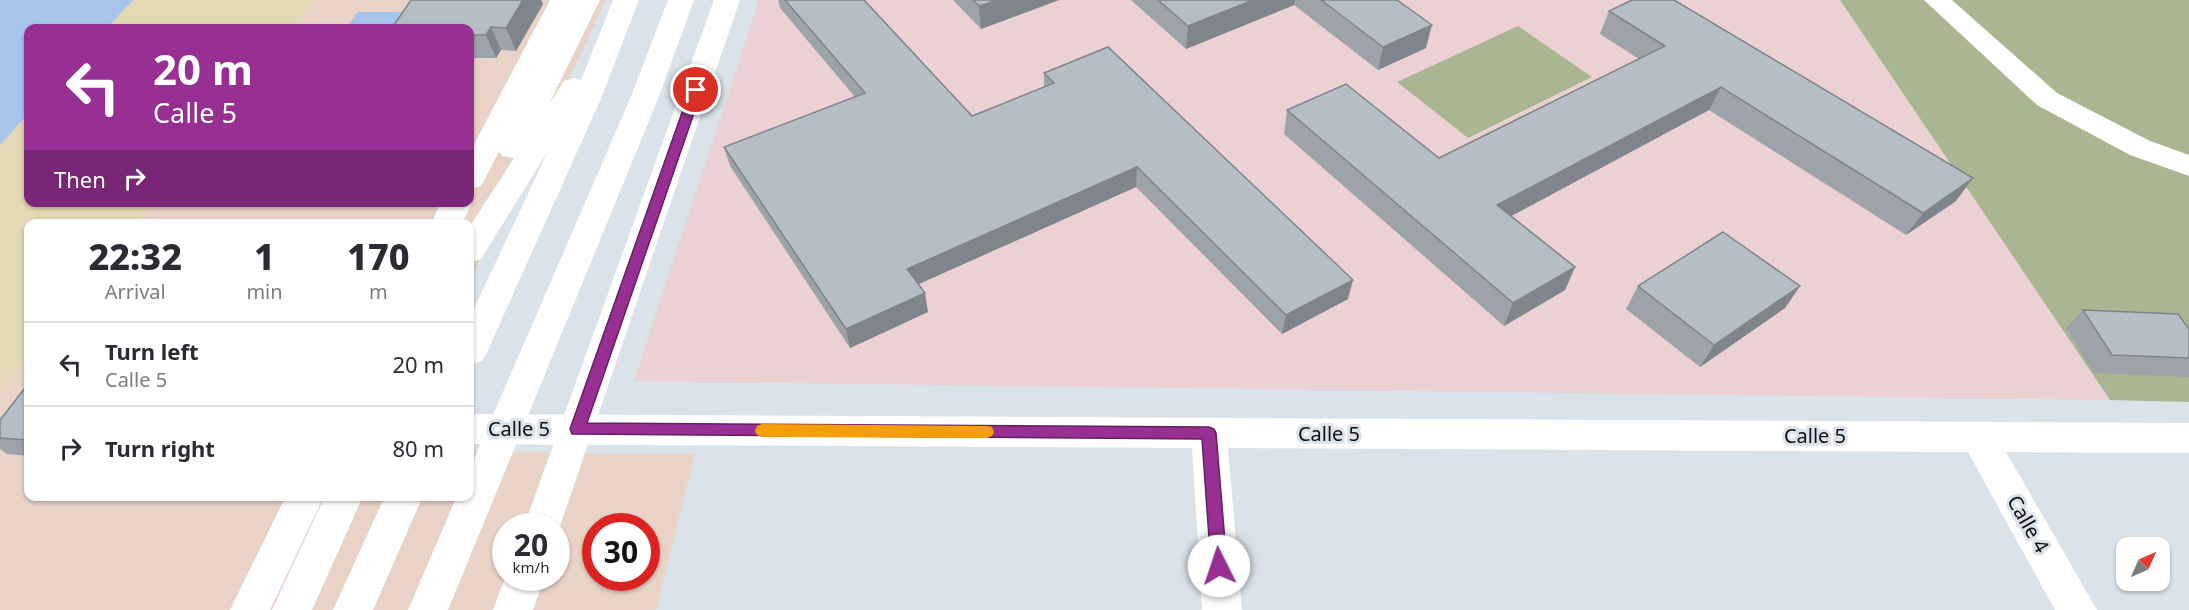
<!DOCTYPE html>
<style>
:root{--surface:#fff;--page:#f2f2f3;--text:#2b2b33;--muted:#7c7c81;--line:#e1e1e2}
body{margin:0;font-family:"Noto Sans",sans-serif;background:var(--page);color:var(--text);height:100vh;display:flex;flex-direction:column;font-size:22px;white-space:nowrap}
*{box-sizing:border-box;margin:0}
p{font-size:20px;color:var(--muted)}
.icon{flex:none;width:33px;height:33px;fill:none;stroke:currentColor;stroke-width:2;stroke-linecap:round;stroke-linejoin:round}
.map{position:relative;flex:1;overflow:hidden}
.drawer{position:absolute;left:24px;top:219px;width:450px;height:282px;display:flex;flex-direction:column;background:var(--surface);border-radius:12px;box-shadow:0 2px 4px #0004}
.drawer>*{flex:none}
.top-card{position:absolute;left:24px;top:24px;width:450px;height:183px;border-radius:12px;box-shadow:0 2px 4px #0004;background:#983094;color:#fff;overflow:hidden}
.needle{width:39px;rotate:45deg}
.tools{position:absolute;left:2116px;top:537px;display:grid;gap:12px}
.tools a{display:grid;place-items:center;width:54px;height:54px;border-radius:12px;background:var(--surface);box-shadow:0 2px 4px #0004;font-size:30px}
.speed{position:absolute;left:492px;top:513px;display:flex;gap:12px;font-size:30px;font-weight:700;text-align:center}
.speed>*{display:grid;place-content:center;width:78px;height:78px;border-radius:50%;background:var(--surface);box-shadow:0 2px 4px #0004;line-height:1}
.speed small{font-size:15px;font-weight:400}
.speed .limit{border:9px solid #d22;background:#fff;color:#111}
.pin{position:absolute;display:grid;place-items:center;width:51px;height:51px;color:#fff;margin:-26px;border:3px solid #fff;border-radius:50%;box-shadow:0 2px 6px #0007}
.me{position:absolute;width:66px;margin:-33px;rotate:356deg;stroke-linejoin:round;filter:drop-shadow(0 0 4px #0008)}
.turn{display:flex;align-items:center;gap:21px;height:126px;padding:0 30px;font-size:27px}
.turn .icon{width:78px;height:78px;stroke-width:2.5}
.turn b{display:block;font-size:42px;line-height:51px}
.then{display:flex;align-items:center;height:57px;padding:0 30px;background:#0003;gap:12px;font-size:22px}
.eta{display:flex;justify-content:space-evenly;align-items:center;height:102px;text-align:center}
.eta b{font-size:36px;font-weight:800;line-height:42px}
ul{padding:0;list-style:none}
li{display:flex;align-items:center;gap:18px;height:84px;padding:0 30px;border-top:2px solid var(--line)}
li div{flex:1}
li b{display:block;font-size:22px}
li em{font-style:normal}
.map>svg:first-child{display:block}
.commercial{fill:#e9d3c7;fill-rule:evenodd}
.education{fill:#ebd1d3}
.green{fill:#aab691}
.sand{fill:#e2d9b4}
.water{fill:#a7c5ea}
.lines{fill:none;stroke-linecap:round;stroke-linejoin:round}
.minor{fill:#fff;fill-rule:evenodd}
.major{fill:#fff;fill-rule:evenodd}
.wall{fill:#9da3a9}
.shaded-wall{fill:#7f858a}
.building{fill:#b6bec5;stroke:#7f858a;stroke-width:1.5}
.route{fill:#983094;stroke:#631f60;stroke-width:1.5}
.slow{fill:#f59e0b}
.labels{text-anchor:middle;stroke-width:6;stroke-linejoin:round;paint-order:stroke}
.street-label{font-size:20px;fill:#0c0f12;stroke:#dbe3ea}
</style>
<div class="map">
<svg width="2189" height="610" viewBox="0 0 2189 610">
<rect width="100%" height="100%" fill="#dbe3ea"/>
<g class="commercial">
<path d="M316,0h290l-53,113 -83,167v-56h-333l17,-21 316,-1v-174h-176z"/>
<path d="M28,357v139h442v-44l225,2 -39,156h-656v-218zM506,526h50v52h-50zM596,526h50v52h-50z"/>
</g>
<path class="education" d="M759,0h1081l270,400 -1476,-19z"/>
<g class="green">
<path d="M1840,0h349v402l-79,-2z"/>
<path d="M1518,26l74,51 -124,61 -71,-56z"/>
</g>
<g class="sand">
<path d="M133,0h183l-22,28h-187z"/>
<path d="M28,114v88l126,1 -17,20 -109,1v133l-28,35v-247z"/>
</g>
<g class="water">
<path d="M0,0h133l-26,28h-79v86l-28,31z"/>
<path d="M358,12h59l-11,16h-60z"/>
</g>
<g class="lines">
<g class="minor">
<path d="M550,0h26l-91,179 -4,7 -11,3v-37z"/>
<path d="M1924,0h28l105,93 93,48 39,14v21l-59,-21 -93,-50z"/>
<path d="M470,197l2,5 -10,22h-31l10,-22h29z"/>
<path d="M470,414l1719,9v30l-183,-1 91,158h-42l-87,-158 -740,-4 14,162h-40l-10,-162 -722,-4z"/>
<path d="M286,496h38l-54,114h-40z"/>
</g>
<g class="major">
<path d="M574,0h26l-52,106 16,-25 10,-3 7,2 32,-80h26l-39,101 -113,251 -5,9 -12,4v-48l78,-166 -67,108 -11,3v-36l44,-68 -12,-2 -5,-7z"/>
<path d="M668,0h26l-36,99 -210,511h-40l49,-114h13v-28l160,-369z"/>
<path d="M714,0h26l-184,538v-12h-32z"/>
<path d="M325,496h38l-51,114h-40z"/>
<path d="M385,496h38l-50,114h-40z"/>
<path d="M506,575v3h38l-11,32h-40z"/>
</g>
</g>
<g class="wall">
<path d="M411,0h130l2,4 -27,47 -15,-1 -5,8h-26v-30z"/>
<path d="M778,0h86l108,116 72,-29v-14l304,226 -66,35 -146,-147 -218,97 10,28 -78,36 -120,-182 -6,-19 131,-50 -75,-89z"/>
<path d="M953,0h106l-78,29z"/>
<path d="M1131,0h266l29,48 -48,22 -84,-65 -108,44z"/>
<path d="M1609,11l347,190 -50,34 -197,-125 -198,106 64,51 -10,23 -61,36 -220,-192 3,-24 152,48 200,-99 -39,-25z"/>
<path d="M1638,286h162l-15,22 -85,59 -74,-58z"/>
<path d="M2083,310l106,19v48l-95,-4 -28,-45z"/>
<path d="M28,384v72l-21,-2 -7,-5v-29z"/>
</g>
<g class="shaded-wall">
<path d="M519,0h22l2,4 -27,47 -10,-23z"/>
<path d="M997,0h62l-78,29 -2,-23z"/>
<path d="M1253,0h42l-1,5 -108,44 2,-23z"/>
<path d="M1432,25l-6,23 -48,22 5,-23z"/>
<path d="M491,27l10,23 -5,8 -10,-23z"/>
<path d="M1721,87l-12,23 -220,118 8,-23z"/>
<path d="M1137,167l-1,20 -226,101 -3,-19z"/>
<path d="M1973,178l-17,23 -50,34 17,-22z"/>
<path d="M1575,267l-10,23 -61,36 9,-23z"/>
<path d="M1353,280l-5,19 -66,35 4,-19z"/>
<path d="M1800,286l-15,22 -85,59 14,-22z"/>
<path d="M925,293l3,19 -78,36 -4,-19z"/>
</g>
<g class="building">
<path d="M411,0h112l-17,28 -15,-1 -5,8h-16v-7h-78z"/>
<path d="M785,0h79l108,116 82,-33 -10,-10 64,-26 245,233 -67,35 -149,-148 -230,102 18,24 -79,36 -122,-182 141,-54z"/>
<path d="M973,0h24l-18,6z"/>
<path d="M1158,0h95l-65,26z"/>
<path d="M1321,0h76l35,25 -49,22z"/>
<path d="M1632,0h42l299,178 -50,35 -202,-126 -224,118 78,62 -62,36 -226,-193 59,-26 93,74 226,-112 -56,-35z"/>
<path d="M1723,232l77,54 -86,59 -76,-59z"/>
<path d="M2083,310l95,4 11,15v29l-77,-3z"/>
<path d="M28,384v56l-28,-2v-18z"/>
</g>
<path class="route" d="M696,87l6,3 -115,333 622,4 5,2 2,4 11,133 -2,5 -6,2 -6,-2 -2,-5 -9,-127 -630,-5 -2,-5 120,-339z"/>
<path class="slow" d="M762,424l225,2 5,1 2,5 -2,4 -5,2 -225,-1 -5,-2 -2,-4 2,-5z"/>
<g class="labels">
<g class="street-label">
<text x="519" y="436">Calle 5</text>
<text x="1329" y="441">Calle 5</text>
<text x="1815" y="443">Calle 5</text>
<text transform="translate(2028 524) rotate(60)" y="7">Calle 4</text>
</g>
</g>
</svg>
<div class="tools">
<a><svg class="needle" viewBox="-14 -14 28 28"><path d="M0-13l5 13h-10z" fill="#e53935"/><path d="M0 13l5-13h-10z" fill="#7c7c81"/></svg></a>
</div>
<div class="speed"><div>20<small>km/h</small></div><div class="limit">30</div></div>
<div class="pin" style="left:696px;top:90px;background:#d93025"><svg class="icon" aria-label="arrive" viewBox="0 0 24 24"><path d="M6 21V4h12l-3 4 3 4H6"/></svg></div>
<svg class="me" style="left:1219px;top:566px" viewBox="-20 -20 40 40"><circle r="19" fill="#fff"/><path d="M0-13L10 11 0 6-10 11z" fill="#983094"/></svg>
<div class="top-card">
<div class="turn"><svg class="icon" aria-label="left" viewBox="0 0 24 24"><path d="M17 20v-9H6M10 6l-5 5 5 5"/></svg><div><b>20 m</b>Calle 5</div></div>
<div class="then">Then<svg class="icon" aria-label="right" viewBox="0 0 24 24"><path d="M7 20v-9h11M14 6l5 5-5 5"/></svg></div>
</div>
<section class="drawer">
<div class="eta">
<div><b>22:32</b><p>Arrival</p></div>
<div><b>1</b><p>min</p></div>
<div><b>170</b><p>m</p></div>
</div>
<ul>
<li><svg class="icon" aria-label="left" viewBox="0 0 24 24"><path d="M17 20v-9H6M10 6l-5 5 5 5"/></svg><div><b>Turn left</b><p>Calle 5</p></div><em>20 m</em></li>
<li><svg class="icon" aria-label="right" viewBox="0 0 24 24"><path d="M7 20v-9h11M14 6l5 5-5 5"/></svg><div><b>Turn right</b></div><em>80 m</em></li>
</ul>
</section>
</div>
